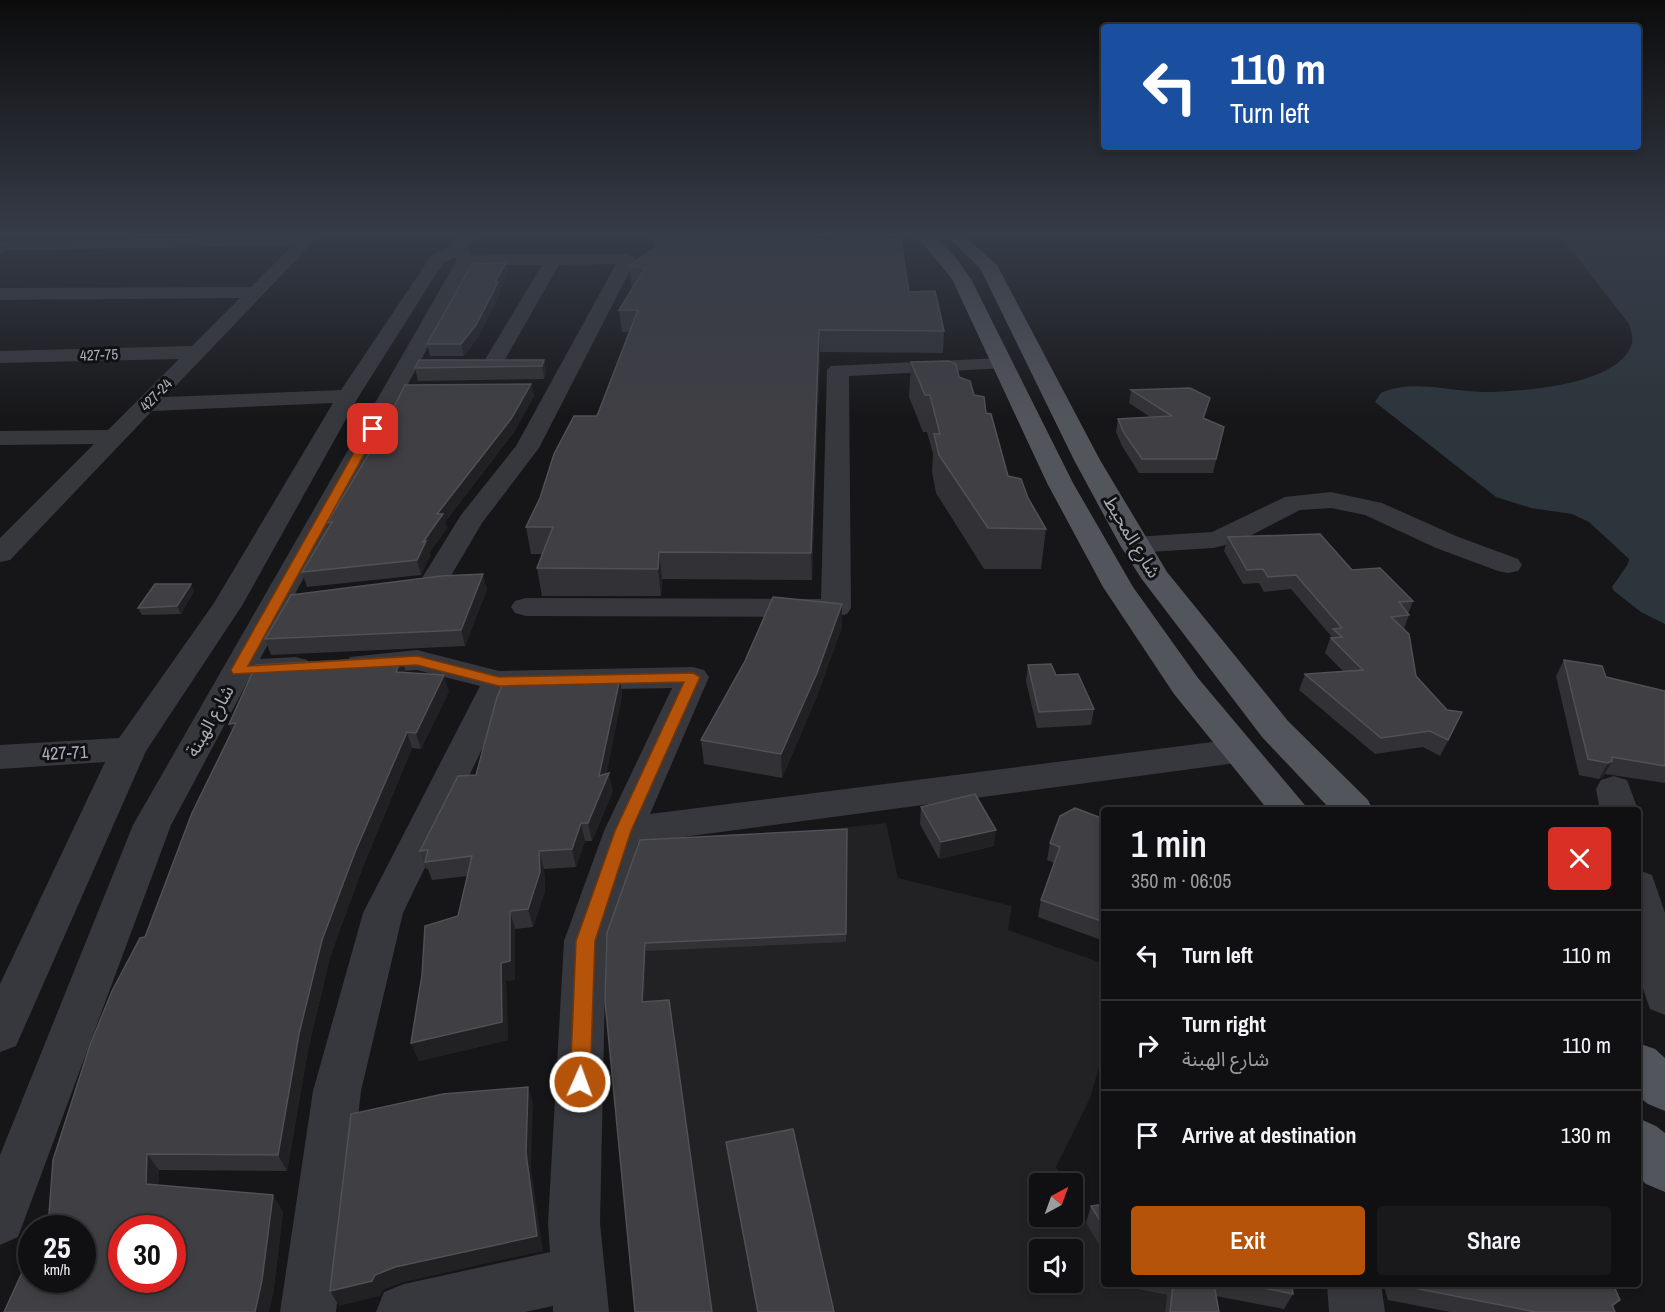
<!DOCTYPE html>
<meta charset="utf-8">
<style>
:root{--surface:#101012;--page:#19191b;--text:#f1f3f6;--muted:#9c9d9f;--line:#303032;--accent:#b45309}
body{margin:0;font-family:"Archivo Narrow","Noto Sans Arabic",sans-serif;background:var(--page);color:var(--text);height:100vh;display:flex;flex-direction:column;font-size:22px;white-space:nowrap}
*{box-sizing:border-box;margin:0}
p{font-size:20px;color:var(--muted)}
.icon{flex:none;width:33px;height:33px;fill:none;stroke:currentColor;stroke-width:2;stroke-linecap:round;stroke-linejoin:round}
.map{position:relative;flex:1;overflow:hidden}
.panel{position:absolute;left:1101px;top:807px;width:540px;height:480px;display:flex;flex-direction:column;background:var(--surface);border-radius:6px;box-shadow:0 3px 9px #0003,0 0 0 2px var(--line)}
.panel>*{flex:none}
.hud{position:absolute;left:1101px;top:24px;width:540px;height:126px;border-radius:6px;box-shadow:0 3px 9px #0003,0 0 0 2px var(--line);background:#1a4fa0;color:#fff;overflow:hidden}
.needle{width:39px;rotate:41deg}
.tools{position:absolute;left:1029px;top:1173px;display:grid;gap:12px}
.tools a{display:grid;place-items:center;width:54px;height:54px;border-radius:6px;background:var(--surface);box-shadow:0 3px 9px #0003,0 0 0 2px var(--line);font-size:30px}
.speed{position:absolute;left:18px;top:1215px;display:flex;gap:12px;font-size:30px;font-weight:700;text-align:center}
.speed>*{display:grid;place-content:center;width:78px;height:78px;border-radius:50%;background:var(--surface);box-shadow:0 3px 9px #0003,0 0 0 2px var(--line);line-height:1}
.speed small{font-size:15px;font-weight:400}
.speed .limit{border:9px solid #d22;background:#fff;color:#111}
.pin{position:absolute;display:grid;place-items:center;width:51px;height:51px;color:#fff;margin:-26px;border-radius:12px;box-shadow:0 3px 9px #0006}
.me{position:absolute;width:66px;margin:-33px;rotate:2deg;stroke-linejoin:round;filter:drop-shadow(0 0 4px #0008)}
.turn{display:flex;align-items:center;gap:21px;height:126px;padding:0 30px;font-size:27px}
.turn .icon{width:78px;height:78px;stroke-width:2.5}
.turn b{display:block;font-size:42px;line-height:51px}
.round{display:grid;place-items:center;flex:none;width:63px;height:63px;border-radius:6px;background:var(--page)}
.overview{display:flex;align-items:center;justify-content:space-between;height:102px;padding:0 30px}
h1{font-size:36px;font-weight:600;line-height:45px}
.cta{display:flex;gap:12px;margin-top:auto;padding:12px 30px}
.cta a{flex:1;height:69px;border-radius:6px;background:var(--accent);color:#fff;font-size:24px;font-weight:600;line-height:69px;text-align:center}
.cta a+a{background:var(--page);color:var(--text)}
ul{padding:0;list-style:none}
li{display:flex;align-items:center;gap:18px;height:90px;padding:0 30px;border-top:2px solid var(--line)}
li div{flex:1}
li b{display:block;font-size:22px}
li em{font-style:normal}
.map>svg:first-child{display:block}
.built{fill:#222225;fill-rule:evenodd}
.water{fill:#2c353c}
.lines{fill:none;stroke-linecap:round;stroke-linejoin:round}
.minor{fill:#37383d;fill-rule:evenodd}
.major{fill:#53555c;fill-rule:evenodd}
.wall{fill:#323236}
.shaded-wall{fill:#212124}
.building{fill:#3f3f44;stroke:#4f5156;stroke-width:1.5;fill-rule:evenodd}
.route{fill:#b45309;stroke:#753606;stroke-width:1.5}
.labels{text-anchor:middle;stroke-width:6;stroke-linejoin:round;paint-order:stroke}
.far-street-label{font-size:15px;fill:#a8adb8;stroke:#111113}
.street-label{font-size:18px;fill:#a8adb8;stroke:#111113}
</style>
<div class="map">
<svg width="1665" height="1312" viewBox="0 0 1665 1312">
<rect width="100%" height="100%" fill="#161618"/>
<path class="built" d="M886,823l12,55 114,28 -4,24 96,34v86l-14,48 -34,69 9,16 -25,1v32h32l1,-18 31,54v32h20l2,3 41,8 -2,17h-529l-35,-360 40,-103zM1040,1250h32v32h-32z"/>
<path class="water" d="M1560,235h105v389l-24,-12 -27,-21 -2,-4 16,-23 1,-5 -40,-37 -17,-8 -41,-6 -35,-11 -121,-95 6,-9c31,-14 68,-2 101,-1 36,0 134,-6 149,-46 3,-8 0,-15 -2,-22z"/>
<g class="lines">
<g class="minor">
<path d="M320,235l-155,162 176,-7 90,-134 21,-12 8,-9h17l-10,13 4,7 156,-1 9,5 -97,189 -57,75 -40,68 -43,7 -10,-3 -5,-6 5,-6 33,-5 39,-63 55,-69 100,-182 -57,1 -56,98 -3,4h-14l-3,-4 59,-98h-70l-212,394 36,-2 11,3 5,7 -5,7 -58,5 -78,146 -153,412 -18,8v-90l133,-330 324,-565 -2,-3 -12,6 -84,133 -116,208 -97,147 -130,295 -16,6v-68l105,-222 -105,7v-24l119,-7 95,-135 119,-200 -181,8 -142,149 -10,2v-24l94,-94 -94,1v-14l108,-1 71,-71 -179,4v-12l192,-5 48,-48 -240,2v-12l251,-1 41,-41 -283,4 -9,3v-11z"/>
<path d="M1001,358l7,2 3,4 -3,4 -159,8 2,232 -4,6 -11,3 -310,-1 -11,-3 -4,-6 4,-6 11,-3 295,1 6,-229 4,-4z"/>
<path d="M1331,492l51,11 74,33 62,23 4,6 -4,6 -10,2 -10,-2 -62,-23 -71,-33 -34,-7 -31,2 -62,32 -25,6 -79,5 -10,-2 -4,-6 4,-6 10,-2 78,-5 73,-35z"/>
<path d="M417,650l82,21 194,-4 11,3 5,7 -59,137 586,-75 12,4 5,8 -5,8 -12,4 -598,80 -32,98 -6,282 9,89h-56v-6l-28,6h-149l8,-20 20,-8 146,-32 -2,-29 16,-282 40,-110 68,-143 -162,3 -107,222 -42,178 -25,221h-56l33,-221 50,-178 117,-227 -63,-16 -56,4 -11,-3 -5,-7 5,-7z"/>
<path d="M1614,776l13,4 11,30h-38l-4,-21 5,-9z"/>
<path d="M1638,870l14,5 13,38v102l-15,-6 -12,-35z"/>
<path d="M1327,1284h54l4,28h-56z"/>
</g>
<g class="major">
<path d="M916,235h18l23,24 14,20 102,204 60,104 65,91 111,132h-41l-94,-116 -71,-107 -56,-104 -95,-204z"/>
<path d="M946,235h18l33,30 103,195 67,112 121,149 80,79 5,10h-42l-69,-73 -121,-159 -21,-33 -46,-85 -94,-192z"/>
<path d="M1638,1043l17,6 10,9v53l-17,-7 -10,-8z"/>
<path d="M1638,1118l18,8 9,7v59l-19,-8 -8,-7z"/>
</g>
</g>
<g class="wall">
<path d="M837,235h50l1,4 21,53 35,39 -1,22 -123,-1 -8,228 -150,-1 -1,17h-119l-5,-28 6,-14h-12l-5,-27 71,-111 33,-84h-8l-3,-22 15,-23h-2l-3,-21 26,-18 -1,-10 184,3z"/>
<path d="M508,274l-8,15v4l-22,44 -14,19h-34l-3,-12z"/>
<path d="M544,360l2,12 -2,7 -126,2 -3,-13z"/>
<path d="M911,362l48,15 15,18 12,18 22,63 20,22 18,31 -5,40h-57l-48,-76 -4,-21 1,-18 -6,-22h-4l-14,-35z"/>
<path d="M531,384l3,12 -20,36 -69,90 2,6 -18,25 1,3 -9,19 -114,12 -5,-15 27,-44 -2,-5z"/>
<path d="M1131,390l79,8 -6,21 20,8 -11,46h-74l-17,-27 -6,-14 2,-13 32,-2 -21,-14z"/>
<path d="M1228,537l124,33 61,31 -5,13 1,1 -5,14 12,47 39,52 -15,28 -17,-9 -48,7 -76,-64 6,-16 38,-3 -18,-18 6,-17 -40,-47 -27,3 -5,-9 -16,1 -19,-33z"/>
<path d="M487,589l-22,57 -194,9 -6,-16z"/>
<path d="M194,591l-13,23 -39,1 -4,-7z"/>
<path d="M842,627l-25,69 -35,82 -78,-14 -3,-24z"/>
<path d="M1564,660l42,17 59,14v92l-60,-9 -2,3 -4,2 -20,-4 -23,-99z"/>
<path d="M1028,665l28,10 38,34 -3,16 -54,3 -11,-47z"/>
<path d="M406,673l43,18 -28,58 -9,-1 -50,121 -32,88 -22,93 -21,121 -128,-1 -1,15 125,26 -10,84 -224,-81 96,-277 87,-206 -3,-7z"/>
<path d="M620,678l2,18 -16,78 7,17 -21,50h-7l-9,26 -32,2 1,22 -12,36 -18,2v51l-9,1 2,59 -89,21 -8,-18 47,-127 10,-40 -36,4 -4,-11h-2l-6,-18 56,-76z"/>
<path d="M921,807l73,39 -55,13 -19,-35z"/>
<path d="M1104,819v122l-66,-24 3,-17 13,-37 -7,-3 3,-17z"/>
<path d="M847,829l-1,113 -200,9 -2,51 68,310 -105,-379z"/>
<path d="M726,1142l108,170h-77z"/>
<path d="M1104,1204v48l-18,-29 5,-17z"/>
<path d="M1124,1284h168l1,10 -9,15 -68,-13 3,16h-54l2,-17 -41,-8z"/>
<path d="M1383,1284h230l7,16 -7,7 2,5h-165l-62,-12z"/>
</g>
<g class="shaded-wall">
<path d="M506,263l2,11 -8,15v4l-22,44 -14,19 -3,-12z"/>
<path d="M819,330l1,22 -8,228 -1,-27z"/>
<path d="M544,360l2,12 -2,7 -2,-13z"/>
<path d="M531,384l3,12 -20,36 -69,90 2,6 -18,25 1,3 -9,19 -4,-15 6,-18 14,-28z"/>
<path d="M1210,398l-3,13 -7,20 3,-13z"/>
<path d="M659,552l3,27 -1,17 -3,-27z"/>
<path d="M483,574l4,15 -22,57 -4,-16z"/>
<path d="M191,584l3,7 -13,23 -4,-8z"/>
<path d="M842,604v23l-25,69 -35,82 -1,-24z"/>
<path d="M402,657l4,16 -10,-1z"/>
<path d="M444,675l5,16 -28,58 -5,-16z"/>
<path d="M620,678l2,18 -18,91 5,-14 4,18 -21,50 -4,-18z"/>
<path d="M236,723v17l-7,-16z"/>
<path d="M407,732l5,16 -50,121 -32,88 -22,93 -21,121 -9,-16 21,-121 23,-94 33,-88z"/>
<path d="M1612,761l-9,16 -4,2 9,-16z"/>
<path d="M581,823l4,18 -9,26 -4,-18z"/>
<path d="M996,830l-2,16 -55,13 2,-17z"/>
<path d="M539,851l5,18 1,22 -12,36 -5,-18z"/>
<path d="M510,911l5,18v51l-9,1 2,59 -89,21 -8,-18 90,-80z"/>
<path d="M645,943l1,8 -3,60 -1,-9z"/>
<path d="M528,1087l5,16 -2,65 12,83 -139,31 -21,8 -3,6 -41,10 -9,-15 45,-16 151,-122z"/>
<path d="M147,1154l12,16 -1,30 -12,-16z"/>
<path d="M273,1195l10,16 -10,84 -4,17h-14z"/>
</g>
<g class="building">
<path d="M659,235h120l61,7 -1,-7h48l1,4 13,1 8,52 26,-1 9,40 -125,-1 -8,223 -152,-1 -1,17 -121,-1 16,-41h-27l14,-29 14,-44 20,-38h23l41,-106h-19l26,-42 -16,-2 39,-27 -14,-1z"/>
<path d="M506,263l-11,19h3l-22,43 -15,19h-34l45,-80z"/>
<path d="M419,360h125l-2,6 -127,2z"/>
<path d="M948,361l8,3 3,13 11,4 4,14 10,2 2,16 5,1 17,62 13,3 7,19 18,31 -58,-1 -49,-73 -5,-21h6l-10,-39h-5l-14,-33z"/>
<path d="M531,384l-20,35 -74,95h6l-20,28 3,-1 -9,19 -115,12 30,-50 -5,1 51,-84 27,-54z"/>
<path d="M1190,388l20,10 -7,20 21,9 -8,32h-74l-18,-26 -6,-14 54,-3 -41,-26z"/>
<path d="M1320,534l32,36 28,-2 33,33 -14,1 10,13 -18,2 18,17 7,42 31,34 15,2 -14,28 -18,-9 -49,7 -76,-64 58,-4 -32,-32 11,-1 -9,-8 9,-1 -46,-53 -28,2 -5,-8 -16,1 -19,-33z"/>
<path d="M483,574l-22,56 -196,9 26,-44 150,-19z"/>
<path d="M155,584h36l-14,22 -39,2z"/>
<path d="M773,597l69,7 -25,69 -36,81 -80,-14 44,-79z"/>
<path d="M402,657l-6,15 48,3 -28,58 -9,-1 -52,120 -33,88 -23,94 -21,121 -131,-1 -1,30 127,11 -11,85 -7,32h-251l28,-61v29h50v-52h-40l7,-14 4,-54 37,-115 22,-54 28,-53 5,-1 47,-124 44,-90 -7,1 27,-59zM122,1228h50v52h-50z"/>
<path d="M1564,660l38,6 4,11 59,14v75l-53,-9v4l-4,2 -20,-4z"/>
<path d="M1051,664l5,11 22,-1 16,35 -55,3 -11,-47z"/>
<path d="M620,678l-21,98 10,-3 -21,50h-7l-9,26 -33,2 1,21 -12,37 -18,2v50l-9,2 1,59 -91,21 11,-68 3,-49 33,-10 14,-60 -47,6 3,-12 -8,1 38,-75 18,-1 21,-78 5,-11 5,-4z"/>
<path d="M975,794l21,36 -55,12 -20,-35z"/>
<path d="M1075,808l29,11v103l-63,-22 19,-53 -10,-4 10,-27z"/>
<path d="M847,829l-1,105 -201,9 -3,59 27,-2 43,312h-77l-30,-311 2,-68 33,-93z"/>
<path d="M528,1087l-2,66 11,83 -142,31 -20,8 -3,6 -42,10 21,-177 92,-20z"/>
<path d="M793,1129l41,183h-76l-32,-170z"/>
<path d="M1104,1204v23l-13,-21z"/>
<path d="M1173,1284h41l5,28h-49z"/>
<path d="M1244,1284h48l1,10z"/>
<path d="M1398,1284h215l7,16 -8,5 3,7h-79l-138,-27z"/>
</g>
<linearGradient id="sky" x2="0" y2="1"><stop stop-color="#0c0c0d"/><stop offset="0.56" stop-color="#363c48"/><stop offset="1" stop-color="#363c48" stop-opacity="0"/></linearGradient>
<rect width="1665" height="419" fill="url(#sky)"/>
<path class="route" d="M369,426l9,3 -130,237 169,-10 82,21 194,-4 7,4 -69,154 -36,110 -5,141 -3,6 -7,3 -7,-3 -3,-6 6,-141 39,-110 69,-149 -185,4 -82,-21 -184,9 -2,-4z"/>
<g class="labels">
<g class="far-street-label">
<text transform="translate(99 355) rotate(-2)" y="5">427-75</text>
<text transform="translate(156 395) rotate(-46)" y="5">427-24</text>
</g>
<g class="street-label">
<text transform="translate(1132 537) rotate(59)" y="6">شارع المحيط</text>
<text transform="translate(210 721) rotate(-61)" y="6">شارع الهبنة</text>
<text transform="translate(65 753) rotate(-3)" y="6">427-71</text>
</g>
</g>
</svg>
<div class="tools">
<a><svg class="needle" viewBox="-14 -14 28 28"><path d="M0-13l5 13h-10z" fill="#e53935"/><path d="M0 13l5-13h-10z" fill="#9c9d9f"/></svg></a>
<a><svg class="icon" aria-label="sound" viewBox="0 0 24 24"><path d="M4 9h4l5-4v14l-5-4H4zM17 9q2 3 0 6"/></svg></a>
</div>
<div class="speed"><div>25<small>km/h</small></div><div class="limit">30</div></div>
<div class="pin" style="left:373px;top:429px;background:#d93025"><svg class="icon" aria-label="arrive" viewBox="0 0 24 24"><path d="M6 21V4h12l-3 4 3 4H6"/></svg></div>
<svg class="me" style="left:580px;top:1082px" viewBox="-20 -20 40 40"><circle r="17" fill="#b45309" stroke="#fff" stroke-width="3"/><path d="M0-11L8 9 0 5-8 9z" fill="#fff"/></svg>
<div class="hud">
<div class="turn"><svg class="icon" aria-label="left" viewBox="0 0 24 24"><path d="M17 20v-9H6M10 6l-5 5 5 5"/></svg><div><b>110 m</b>Turn left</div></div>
</div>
<section class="panel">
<div class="overview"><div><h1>1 min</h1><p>350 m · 06:05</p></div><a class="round" style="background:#d93025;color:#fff"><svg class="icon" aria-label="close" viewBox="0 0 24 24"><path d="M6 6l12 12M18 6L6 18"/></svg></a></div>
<ul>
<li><svg class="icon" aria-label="left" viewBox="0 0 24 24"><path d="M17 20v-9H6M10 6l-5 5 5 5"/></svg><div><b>Turn left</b></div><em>110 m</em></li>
<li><svg class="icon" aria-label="right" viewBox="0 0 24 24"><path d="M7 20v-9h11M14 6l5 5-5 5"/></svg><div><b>Turn right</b><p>شارع الهبنة</p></div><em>110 m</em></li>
<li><svg class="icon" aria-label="arrive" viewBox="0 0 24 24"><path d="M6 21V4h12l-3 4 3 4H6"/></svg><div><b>Arrive at destination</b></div><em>130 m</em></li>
</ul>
<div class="cta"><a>Exit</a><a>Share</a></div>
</section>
</div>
